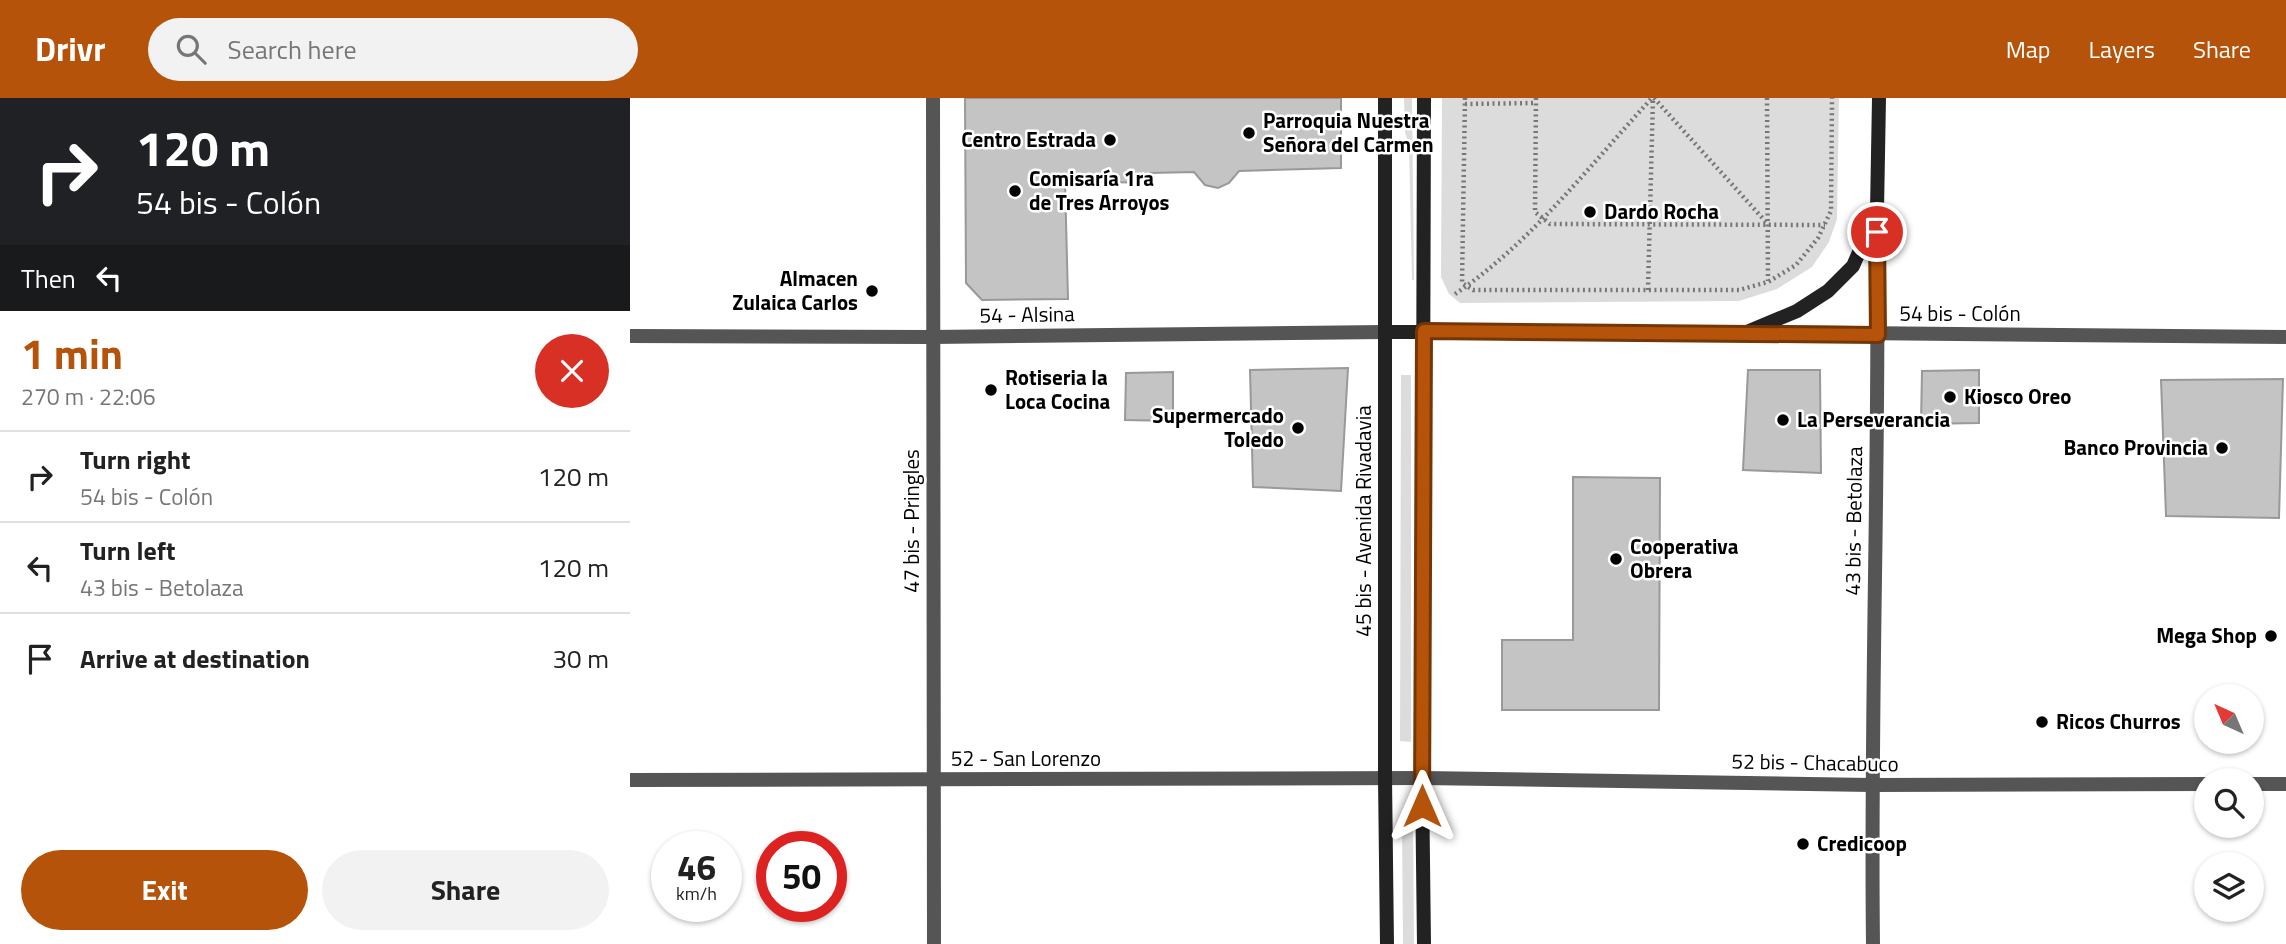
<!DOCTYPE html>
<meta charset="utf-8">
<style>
:root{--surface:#fff;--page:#f2f2f2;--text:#222;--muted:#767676;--line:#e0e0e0;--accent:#b45309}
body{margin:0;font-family:"Titillium Web",sans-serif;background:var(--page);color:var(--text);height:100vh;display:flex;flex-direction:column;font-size:26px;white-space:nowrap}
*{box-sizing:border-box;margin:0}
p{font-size:23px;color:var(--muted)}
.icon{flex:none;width:38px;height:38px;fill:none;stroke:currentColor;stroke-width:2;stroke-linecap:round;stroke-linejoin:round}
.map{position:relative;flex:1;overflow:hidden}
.sheet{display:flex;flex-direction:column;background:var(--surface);width:630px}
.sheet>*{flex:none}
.hud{background:#202124;color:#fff;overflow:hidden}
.needle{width:46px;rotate:316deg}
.fabs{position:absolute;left:1564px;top:586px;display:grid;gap:14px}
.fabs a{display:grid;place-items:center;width:70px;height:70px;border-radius:50%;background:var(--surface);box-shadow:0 2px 5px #0004;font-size:35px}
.speed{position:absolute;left:21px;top:733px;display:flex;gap:14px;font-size:35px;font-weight:700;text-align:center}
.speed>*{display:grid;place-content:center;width:91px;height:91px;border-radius:50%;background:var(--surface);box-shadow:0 2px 5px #0004;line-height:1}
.speed small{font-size:18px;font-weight:400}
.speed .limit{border:10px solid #d22;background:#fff;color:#111}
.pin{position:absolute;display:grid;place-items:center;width:60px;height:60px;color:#fff;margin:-30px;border:4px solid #fff;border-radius:50%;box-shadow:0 2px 7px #0007}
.me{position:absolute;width:77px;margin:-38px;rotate:0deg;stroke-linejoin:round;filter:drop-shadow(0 0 5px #0008)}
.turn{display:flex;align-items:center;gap:24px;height:147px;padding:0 21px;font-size:32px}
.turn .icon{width:91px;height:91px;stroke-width:2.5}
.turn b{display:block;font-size:49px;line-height:60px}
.then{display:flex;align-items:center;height:66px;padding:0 21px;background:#0003;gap:14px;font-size:26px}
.round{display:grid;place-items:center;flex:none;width:74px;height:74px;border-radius:37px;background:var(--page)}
.headline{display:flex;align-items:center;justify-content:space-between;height:119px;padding:0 21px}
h1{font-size:42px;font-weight:700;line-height:52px;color:var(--accent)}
.cta{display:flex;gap:14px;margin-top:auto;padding:14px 21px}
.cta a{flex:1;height:80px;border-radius:42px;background:var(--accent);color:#fff;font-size:28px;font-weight:700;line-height:80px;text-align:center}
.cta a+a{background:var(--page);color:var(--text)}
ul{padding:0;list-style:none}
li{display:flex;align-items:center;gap:21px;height:91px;padding:0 21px;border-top:2px solid var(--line)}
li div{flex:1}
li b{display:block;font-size:26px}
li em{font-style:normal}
header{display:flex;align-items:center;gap:42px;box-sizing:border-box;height:98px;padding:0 35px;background:var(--accent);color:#fff}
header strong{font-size:33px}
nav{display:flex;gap:38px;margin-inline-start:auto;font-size:24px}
.search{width:490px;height:63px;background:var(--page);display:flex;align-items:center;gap:18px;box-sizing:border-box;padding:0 24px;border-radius:38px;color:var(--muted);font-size:26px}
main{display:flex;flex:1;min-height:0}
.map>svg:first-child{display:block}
.green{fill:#dcdcdc}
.building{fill:#c4c4c4;stroke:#999;stroke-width:2}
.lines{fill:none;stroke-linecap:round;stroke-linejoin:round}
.path{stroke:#777;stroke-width:4.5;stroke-dasharray:2 3.5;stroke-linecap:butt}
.minor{stroke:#555;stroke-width:14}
.secondary{stroke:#222;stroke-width:14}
.route-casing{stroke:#753606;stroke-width:18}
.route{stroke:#b45309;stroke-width:12}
.poi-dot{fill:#000;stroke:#fff;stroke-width:2.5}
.labels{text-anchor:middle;stroke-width:5;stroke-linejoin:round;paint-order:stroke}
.poi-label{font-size:21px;font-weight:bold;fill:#000;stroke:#fff;text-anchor:start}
.street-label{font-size:21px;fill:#000;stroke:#fff}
</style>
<header>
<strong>Drivr</strong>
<div class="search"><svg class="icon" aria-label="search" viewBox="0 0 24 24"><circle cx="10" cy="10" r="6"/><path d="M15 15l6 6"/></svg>Search here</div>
<nav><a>Map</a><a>Layers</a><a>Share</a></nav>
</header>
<main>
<section class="sheet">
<div class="hud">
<div class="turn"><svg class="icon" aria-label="right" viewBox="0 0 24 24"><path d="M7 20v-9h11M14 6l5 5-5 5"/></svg><div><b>120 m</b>54 bis - Colón</div></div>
<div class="then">Then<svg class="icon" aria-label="left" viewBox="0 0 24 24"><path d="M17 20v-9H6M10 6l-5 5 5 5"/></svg></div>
</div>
<div class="headline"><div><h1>1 min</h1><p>270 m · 22:06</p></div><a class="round" style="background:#d93025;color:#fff"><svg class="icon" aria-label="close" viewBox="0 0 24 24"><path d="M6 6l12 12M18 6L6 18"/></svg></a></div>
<ul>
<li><svg class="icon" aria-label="right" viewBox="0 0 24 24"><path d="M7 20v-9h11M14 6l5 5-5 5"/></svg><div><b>Turn right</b><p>54 bis - Colón</p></div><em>120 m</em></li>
<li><svg class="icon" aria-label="left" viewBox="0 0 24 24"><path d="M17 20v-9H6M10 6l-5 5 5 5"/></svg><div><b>Turn left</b><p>43 bis - Betolaza</p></div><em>120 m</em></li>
<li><svg class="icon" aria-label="arrive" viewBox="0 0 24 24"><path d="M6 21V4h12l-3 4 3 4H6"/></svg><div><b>Arrive at destination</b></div><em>30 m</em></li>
</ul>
<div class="cta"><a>Exit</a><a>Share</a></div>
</section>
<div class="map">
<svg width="1656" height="846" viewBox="0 0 1656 846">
<rect width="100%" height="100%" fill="#fff"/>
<g class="green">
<path d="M774,0h8l2,182h-2l-3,-135 -4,-13z"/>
<path d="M812,0h397l-2,121 -8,23 -17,25 -35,22 -38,12 -279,2 -11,-9 -8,-17z"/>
<path d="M771,277h10v367l-11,-1z"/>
<path d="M772,726h11l1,120h-11z"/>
</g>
<g class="building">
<path d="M335,0h376v70l-102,3 -10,12 -11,5 -13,-3 -11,-13 -44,1v10l-85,-2 3,118 -86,1 -16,-17z"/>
<path d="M718,270l-7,123 -88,-4 -3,-117z"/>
<path d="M1118,272h72l1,103 -78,-3z"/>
<path d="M1349,272v53l-58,1 1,-53z"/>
<path d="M543,274v49l-48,-1 1,-47z"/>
<path d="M1653,281l-4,139 -113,-2 -5,-136z"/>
<path d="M943,379l87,1 -1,232h-157v-70h71z"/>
</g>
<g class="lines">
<g class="path">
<path d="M835,0l-3,185 11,7h266l29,-8 28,-17 22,-27 13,-27 1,-113"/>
<path d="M906,0l-1,114 15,12 275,1"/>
<path d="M1024,0l112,124"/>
<path d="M1137,0l1,183"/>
<path d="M835,6l71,-1"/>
<path d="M1018,192l5,-192"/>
<path d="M825,196c76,-51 135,-129 197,-196"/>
</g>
<g class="minor">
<path d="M303,0l1,846"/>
<path d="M1118,234l538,5"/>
<path d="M0,238l302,1 453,-5"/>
<path d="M0,682l792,-2 449,7 336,-1"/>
<path d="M1622,686h34"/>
<path d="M1243,846c-3,-245 7,-489 4,-733"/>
</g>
<g class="secondary">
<path d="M755,0v680l2,166"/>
<path d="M794,0l-2,680 2,166"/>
<path d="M755,234h362l50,-21 31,-20 25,-25 24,-55 2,-113"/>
</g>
</g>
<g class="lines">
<defs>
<path id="route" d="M792,708l2,-475 454,4 -1,-103"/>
</defs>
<use href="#route" class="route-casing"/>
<use href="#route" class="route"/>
</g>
<g class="poi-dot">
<circle cx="619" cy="35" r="7"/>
<circle cx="480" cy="42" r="7"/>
<circle cx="385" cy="93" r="7"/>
<circle cx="960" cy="114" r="7"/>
<circle cx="242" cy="193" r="7"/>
<circle cx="361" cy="292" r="7"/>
<circle cx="1320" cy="299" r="7"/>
<circle cx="1153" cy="322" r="7"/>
<circle cx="668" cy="330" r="7"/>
<circle cx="1592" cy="350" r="7"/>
<circle cx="986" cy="461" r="7"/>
<circle cx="1641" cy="538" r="7"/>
<circle cx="1412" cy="624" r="7"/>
<circle cx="1173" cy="746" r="7"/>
</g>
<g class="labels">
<g class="poi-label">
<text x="633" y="30">Parroquia Nuestra<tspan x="633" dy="24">Señora del Carmen</tspan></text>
<text x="466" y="49" text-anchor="end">Centro Estrada</text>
<text x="399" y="88">Comisaría 1ra<tspan x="399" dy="24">de Tres Arroyos</tspan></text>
<text x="974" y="121">Dardo Rocha</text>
<text x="228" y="188" text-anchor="end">Almacen<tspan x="228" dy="24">Zulaica Carlos</tspan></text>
<text x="375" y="287">Rotiseria la<tspan x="375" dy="24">Loca Cocina</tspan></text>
<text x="1334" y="306">Kiosco Oreo</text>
<text x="654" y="325" text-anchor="end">Supermercado<tspan x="654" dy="24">Toledo</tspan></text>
<text x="1167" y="329">La Perseverancia</text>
<text x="1578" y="357" text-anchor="end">Banco Provincia</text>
<text x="1000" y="456">Cooperativa<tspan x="1000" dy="24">Obrera</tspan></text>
<text x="1627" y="545" text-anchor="end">Mega Shop</text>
<text x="1426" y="631">Ricos Churros</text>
<text x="1187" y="753">Credicoop</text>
</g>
<g class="street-label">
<text x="1330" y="223">54 bis - Colón</text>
<text transform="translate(397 217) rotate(-1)" y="7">54 - Alsina</text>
<text transform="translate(282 423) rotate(-90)" y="7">47 bis - Pringles</text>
<text transform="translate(734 423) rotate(-90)" y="7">45 bis - Avenida Rivadavia</text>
<text transform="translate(1224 423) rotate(-89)" y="7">43 bis - Betolaza</text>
<text x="396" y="668">52 - San Lorenzo</text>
<text transform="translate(1185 665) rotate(1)" y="7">52 bis - Chacabuco</text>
</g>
</g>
</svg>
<div class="fabs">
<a><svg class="needle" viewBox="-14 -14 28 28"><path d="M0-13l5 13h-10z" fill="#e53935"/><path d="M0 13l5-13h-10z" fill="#767676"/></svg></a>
<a><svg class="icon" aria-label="search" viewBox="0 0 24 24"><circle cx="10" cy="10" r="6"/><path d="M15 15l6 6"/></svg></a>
<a><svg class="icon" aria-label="layers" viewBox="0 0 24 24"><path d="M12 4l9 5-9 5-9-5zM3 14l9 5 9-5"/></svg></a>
</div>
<div class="speed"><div>46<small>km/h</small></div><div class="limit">50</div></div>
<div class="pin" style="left:1247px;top:134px;background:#d93025"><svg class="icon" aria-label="arrive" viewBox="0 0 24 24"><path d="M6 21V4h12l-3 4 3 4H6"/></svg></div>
<svg class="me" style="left:792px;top:708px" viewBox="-20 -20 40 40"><path d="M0-17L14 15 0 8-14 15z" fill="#b45309" stroke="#fff" stroke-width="4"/></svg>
</div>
</main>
